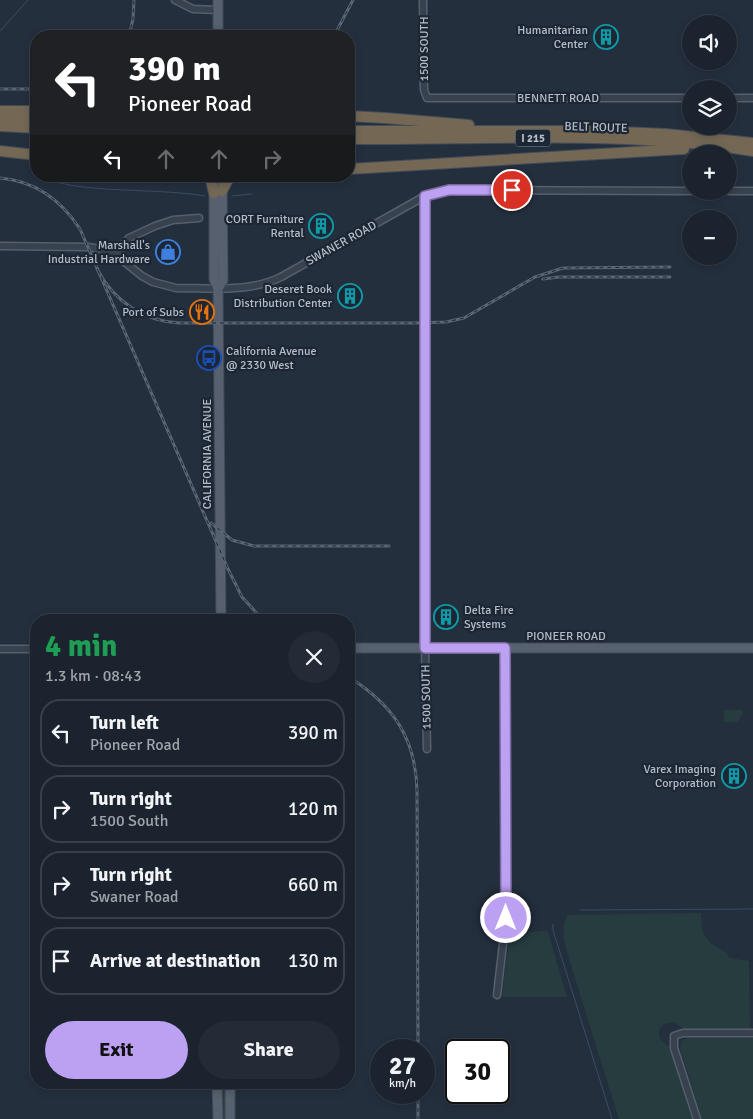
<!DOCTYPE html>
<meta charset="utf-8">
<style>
:root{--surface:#1b232e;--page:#242b36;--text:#f1f3f6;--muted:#a0a4aa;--line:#39404a;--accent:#bca0f2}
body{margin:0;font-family:Signika,sans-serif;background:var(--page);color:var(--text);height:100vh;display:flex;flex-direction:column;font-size:19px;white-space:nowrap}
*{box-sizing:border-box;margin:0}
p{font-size:16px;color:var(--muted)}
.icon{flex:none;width:28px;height:28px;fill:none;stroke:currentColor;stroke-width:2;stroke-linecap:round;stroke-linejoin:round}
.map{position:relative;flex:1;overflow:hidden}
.panel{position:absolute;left:30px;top:614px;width:325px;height:475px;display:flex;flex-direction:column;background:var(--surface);border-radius:20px;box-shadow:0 2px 8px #0003,0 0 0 1px var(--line)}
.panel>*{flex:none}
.guide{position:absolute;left:30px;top:30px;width:325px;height:152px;border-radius:20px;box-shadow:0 2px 8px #0003,0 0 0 1px var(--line);background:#202124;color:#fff;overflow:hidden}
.controls{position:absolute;left:682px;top:15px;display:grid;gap:10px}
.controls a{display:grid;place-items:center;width:55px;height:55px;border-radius:50%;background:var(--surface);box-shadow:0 2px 8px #0003,0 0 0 1px var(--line);font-size:25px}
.speed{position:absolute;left:370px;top:1039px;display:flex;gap:10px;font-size:25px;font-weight:700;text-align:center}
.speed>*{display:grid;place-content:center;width:65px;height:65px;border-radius:50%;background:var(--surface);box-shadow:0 2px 8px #0003,0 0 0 1px var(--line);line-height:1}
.speed small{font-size:12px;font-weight:400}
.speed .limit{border:2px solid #111;border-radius:8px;background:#fff;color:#111}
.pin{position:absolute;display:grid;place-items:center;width:42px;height:42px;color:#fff;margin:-21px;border:2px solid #fff;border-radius:50%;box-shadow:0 1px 5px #0007}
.me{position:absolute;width:55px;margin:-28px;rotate:0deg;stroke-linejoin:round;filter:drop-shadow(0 0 4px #0008)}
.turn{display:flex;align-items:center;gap:18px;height:105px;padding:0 15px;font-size:22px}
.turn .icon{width:65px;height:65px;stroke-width:2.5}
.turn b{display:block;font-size:35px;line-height:42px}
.lanes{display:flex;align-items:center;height:48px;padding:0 15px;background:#0003;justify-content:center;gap:25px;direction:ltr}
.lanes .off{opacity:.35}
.round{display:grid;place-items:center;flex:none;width:52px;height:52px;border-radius:26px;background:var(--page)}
.overview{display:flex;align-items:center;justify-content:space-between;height:85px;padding:0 15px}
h1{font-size:30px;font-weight:700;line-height:38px;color:#1e9e55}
.button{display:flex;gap:10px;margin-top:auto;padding:10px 15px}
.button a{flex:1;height:58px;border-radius:30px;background:var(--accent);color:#111;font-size:20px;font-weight:700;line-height:58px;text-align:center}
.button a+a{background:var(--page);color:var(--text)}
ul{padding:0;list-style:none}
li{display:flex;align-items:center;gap:15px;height:68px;margin:0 10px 8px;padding:0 5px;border:2px solid var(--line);border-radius:20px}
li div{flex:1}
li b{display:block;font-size:19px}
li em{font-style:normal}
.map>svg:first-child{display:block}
.green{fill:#263c3f}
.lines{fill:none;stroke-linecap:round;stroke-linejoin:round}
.stream{stroke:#394c67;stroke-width:1}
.minor-casing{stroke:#565f6c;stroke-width:9}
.major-casing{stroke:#414a57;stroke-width:11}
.highway-casing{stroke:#434c59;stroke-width:12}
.minor{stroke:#38414e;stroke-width:6}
.major{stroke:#56606e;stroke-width:9}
.highway{stroke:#746855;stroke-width:10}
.rail-casing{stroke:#5a6575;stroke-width:3}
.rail{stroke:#1d2633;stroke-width:1;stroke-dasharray:4;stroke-linecap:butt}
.route-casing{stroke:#7a689d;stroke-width:12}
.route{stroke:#bca0f2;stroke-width:9}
.labels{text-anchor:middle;stroke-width:4.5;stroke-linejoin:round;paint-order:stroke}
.shield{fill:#1d2633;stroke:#878f9c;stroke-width:1}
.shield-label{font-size:11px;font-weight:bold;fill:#b4bcc9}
.poi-label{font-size:12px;fill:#b4bcc9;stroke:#1d2633;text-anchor:end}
.street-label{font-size:12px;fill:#b4bcc9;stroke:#1d2633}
</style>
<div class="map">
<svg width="753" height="1119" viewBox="0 0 753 1119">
<rect width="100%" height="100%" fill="#242f3e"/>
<g class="green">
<path d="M724,710h17l2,2 -5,10h-14z"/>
<path d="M701,913c1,26 4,27 26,40l2,5 20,3 1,68h-66l-11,-7 -9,2 -5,6v8l10,9 23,72h-73l-53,-170c-2,-13 -5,-23 2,-34z"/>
<path d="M546,931l2,1 19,65h-65l8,-65z"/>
<path d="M686,1038h67v81h-51l-22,-70 1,-7z"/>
<path d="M221,1083h2l4,25v11h-6z"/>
</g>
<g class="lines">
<g class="stream">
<path d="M0,31l28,-31"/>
<path d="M36,176c48,19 116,11 169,20"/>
<path d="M232,196l20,-2"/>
<path d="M580,910l173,-1"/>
<path d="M553,924v6l59,189"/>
</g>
<defs>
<g id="minor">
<path d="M175,0l18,9 25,1"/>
<path d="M423,0l1,90 3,8h264"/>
<path d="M729,98h24"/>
<path d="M729,191h24"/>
<path d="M425,196v452l2,101"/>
<path d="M0,246l88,1 12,2 17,7 25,20 11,6 23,6c35,0 72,5 105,-11l144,-81 24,-6 242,1"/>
<path d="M117,256l6,-11 6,-7 26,-12 18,-6 26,-2"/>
<path d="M0,649h36"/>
<path d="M497,995l9,-77 -1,-270"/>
<path d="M697,1119l-23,-71v-12l9,-3h70"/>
</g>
<g id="major">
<path d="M218,36v-36"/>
<path d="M214,186v93l4,10 3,331"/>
<path d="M218,289l5,-9 -1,-104"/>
<path d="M349,648h404"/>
<path d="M217,1082l1,37"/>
<path d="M230,1082v37"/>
</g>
<g id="highway">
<path d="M0,111h36"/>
<path d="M349,116l36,2 84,7"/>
<path d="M0,119l36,1"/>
<path d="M0,126l36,2"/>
<path d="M349,131h248l69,3 87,9"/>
<path d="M349,139c134,1 271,-9 404,12"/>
<path d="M0,151l36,4"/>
<path d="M349,169l335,-20"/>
<path d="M210,176l4,17"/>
<path d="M222,191l8,-15"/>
</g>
</defs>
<use href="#minor" class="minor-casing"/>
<use href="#major" class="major-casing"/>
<use href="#highway" class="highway-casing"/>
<use href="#minor" class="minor"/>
<use href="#major" class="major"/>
<use href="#highway" class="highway"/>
<defs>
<g id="rail">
<path d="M129,36l4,-17 1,-19"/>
<path d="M334,36l19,-36"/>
<path d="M0,89h36"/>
<path d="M0,178c35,3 61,22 80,51l148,340 14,28 21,23"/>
<path d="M97,269c17,32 46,52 82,54h235l32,-1 18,-4 71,-41 28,-9 107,-1"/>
<path d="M543,279l16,-2h111"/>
<path d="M211,523l21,17 22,6h135"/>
<path d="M349,677c44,28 67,61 68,114l1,259"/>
<path d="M418,1092v27"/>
</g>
</defs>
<use href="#rail" class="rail-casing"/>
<use href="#rail" class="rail"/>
</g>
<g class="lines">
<defs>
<path id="route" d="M506,918l-1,-270h-80v-452l24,-6h63"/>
</defs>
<use href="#route" class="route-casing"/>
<use href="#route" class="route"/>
</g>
<defs>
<symbol id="building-ring" viewBox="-11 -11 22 22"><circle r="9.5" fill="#1d2633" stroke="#0f9aa8" stroke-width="1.5"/><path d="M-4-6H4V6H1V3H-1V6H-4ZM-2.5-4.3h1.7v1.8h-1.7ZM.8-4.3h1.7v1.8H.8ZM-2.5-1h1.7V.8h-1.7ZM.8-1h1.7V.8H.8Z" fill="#0f9aa8"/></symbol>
<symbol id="shop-ring" viewBox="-11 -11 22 22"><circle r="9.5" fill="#1d2633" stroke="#3f7fe0" stroke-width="1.5"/><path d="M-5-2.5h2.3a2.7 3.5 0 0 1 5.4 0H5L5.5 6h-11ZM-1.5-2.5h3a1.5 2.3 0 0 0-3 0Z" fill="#3f7fe0"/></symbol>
<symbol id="restaurant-ring" viewBox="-11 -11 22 22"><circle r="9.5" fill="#1d2633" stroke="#e8710a" stroke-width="1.5"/><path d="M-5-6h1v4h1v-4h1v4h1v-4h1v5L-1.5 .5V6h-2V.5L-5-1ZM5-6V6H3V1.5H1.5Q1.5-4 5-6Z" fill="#e8710a"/></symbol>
<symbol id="bus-ring" viewBox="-11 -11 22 22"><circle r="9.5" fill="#1d2633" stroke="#1a4fb4" stroke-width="1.5"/><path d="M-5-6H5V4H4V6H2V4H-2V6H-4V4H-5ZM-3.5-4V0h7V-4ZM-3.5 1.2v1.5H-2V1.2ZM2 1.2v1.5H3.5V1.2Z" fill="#1a4fb4"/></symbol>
</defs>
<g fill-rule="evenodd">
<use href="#building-ring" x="592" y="23" width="28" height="28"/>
<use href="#building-ring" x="307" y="212" width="28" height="28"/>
<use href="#shop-ring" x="154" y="238" width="28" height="28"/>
<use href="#building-ring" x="336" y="282" width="28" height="28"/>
<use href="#restaurant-ring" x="188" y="298" width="28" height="28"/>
<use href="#bus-ring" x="195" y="344" width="28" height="28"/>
<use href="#building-ring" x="432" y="603" width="28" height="28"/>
<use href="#building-ring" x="720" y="762" width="28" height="28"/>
</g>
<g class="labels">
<rect class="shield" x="515.5" y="129.5" width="35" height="17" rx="4"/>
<g class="shield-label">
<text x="533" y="142">I 215</text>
</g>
<g class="poi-label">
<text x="588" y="34">Humanitarian<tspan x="588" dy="14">Center</tspan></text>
<text x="304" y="223">CORT Furniture<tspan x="304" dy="14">Rental</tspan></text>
<text x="150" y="249">Marshall's<tspan x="150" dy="14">Industrial Hardware</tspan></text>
<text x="332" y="293">Deseret Book<tspan x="332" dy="14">Distribution Center</tspan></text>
<text x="184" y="316">Port of Subs</text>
<text x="226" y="355" text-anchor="start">California Avenue<tspan x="226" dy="14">@ 2330 West</tspan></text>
<text x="464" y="614" text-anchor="start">Delta Fire<tspan x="464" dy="14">Systems</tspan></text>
<text x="716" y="773">Varex Imaging<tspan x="716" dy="14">Corporation</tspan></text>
</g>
<g class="street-label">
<text transform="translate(424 49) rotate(-90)" y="4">1500 SOUTH</text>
<text x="558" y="102">BENNETT ROAD</text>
<text transform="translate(596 127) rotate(2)" y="4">BELT ROUTE</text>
<text transform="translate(341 243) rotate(-29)" y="4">SWANER ROAD</text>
<text transform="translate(207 454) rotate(-90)" y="4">CALIFORNIA AVENUE</text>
<text x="566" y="640">PIONEER ROAD</text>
<text transform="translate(426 697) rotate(-91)" y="4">1500 SOUTH</text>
</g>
</g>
</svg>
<div class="controls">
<a><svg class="icon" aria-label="sound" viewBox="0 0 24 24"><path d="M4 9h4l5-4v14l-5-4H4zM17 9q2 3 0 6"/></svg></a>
<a><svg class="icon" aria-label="layers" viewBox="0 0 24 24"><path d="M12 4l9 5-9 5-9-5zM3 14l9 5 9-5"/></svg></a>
<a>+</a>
<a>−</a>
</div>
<div class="speed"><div>27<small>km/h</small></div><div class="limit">30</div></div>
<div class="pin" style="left:512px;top:190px;background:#d93025"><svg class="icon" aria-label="arrive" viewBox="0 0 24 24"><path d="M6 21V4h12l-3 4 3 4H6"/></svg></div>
<svg class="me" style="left:506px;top:918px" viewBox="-20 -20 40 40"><circle r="17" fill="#bca0f2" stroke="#fff" stroke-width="3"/><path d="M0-11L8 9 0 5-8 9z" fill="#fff"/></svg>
<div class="guide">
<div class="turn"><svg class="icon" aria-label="left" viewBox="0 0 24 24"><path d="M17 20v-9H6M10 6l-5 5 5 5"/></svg><div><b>390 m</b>Pioneer Road</div></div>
<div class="lanes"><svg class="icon" aria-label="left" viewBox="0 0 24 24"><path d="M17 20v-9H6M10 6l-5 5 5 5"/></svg><svg class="icon off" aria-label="ahead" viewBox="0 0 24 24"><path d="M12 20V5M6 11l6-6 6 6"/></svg><svg class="icon off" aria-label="ahead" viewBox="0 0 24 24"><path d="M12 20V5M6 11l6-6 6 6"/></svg><svg class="icon off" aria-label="right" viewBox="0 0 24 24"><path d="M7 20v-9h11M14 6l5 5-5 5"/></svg></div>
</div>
<section class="panel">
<div class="overview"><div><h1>4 min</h1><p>1.3 km · 08:43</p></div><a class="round"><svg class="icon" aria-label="close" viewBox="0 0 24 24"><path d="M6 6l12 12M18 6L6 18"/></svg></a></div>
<ul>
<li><svg class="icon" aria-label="left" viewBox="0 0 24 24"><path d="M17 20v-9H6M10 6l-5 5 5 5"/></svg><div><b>Turn left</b><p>Pioneer Road</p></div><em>390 m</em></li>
<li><svg class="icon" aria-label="right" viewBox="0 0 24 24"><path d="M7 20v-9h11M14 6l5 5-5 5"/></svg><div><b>Turn right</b><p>1500 South</p></div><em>120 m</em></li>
<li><svg class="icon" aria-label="right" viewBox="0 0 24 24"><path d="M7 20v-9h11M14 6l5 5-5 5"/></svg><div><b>Turn right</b><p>Swaner Road</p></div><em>660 m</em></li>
<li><svg class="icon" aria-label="arrive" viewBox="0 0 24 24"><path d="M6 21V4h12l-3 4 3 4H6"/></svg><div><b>Arrive at destination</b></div><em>130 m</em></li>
</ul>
<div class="button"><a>Exit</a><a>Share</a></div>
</section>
</div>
